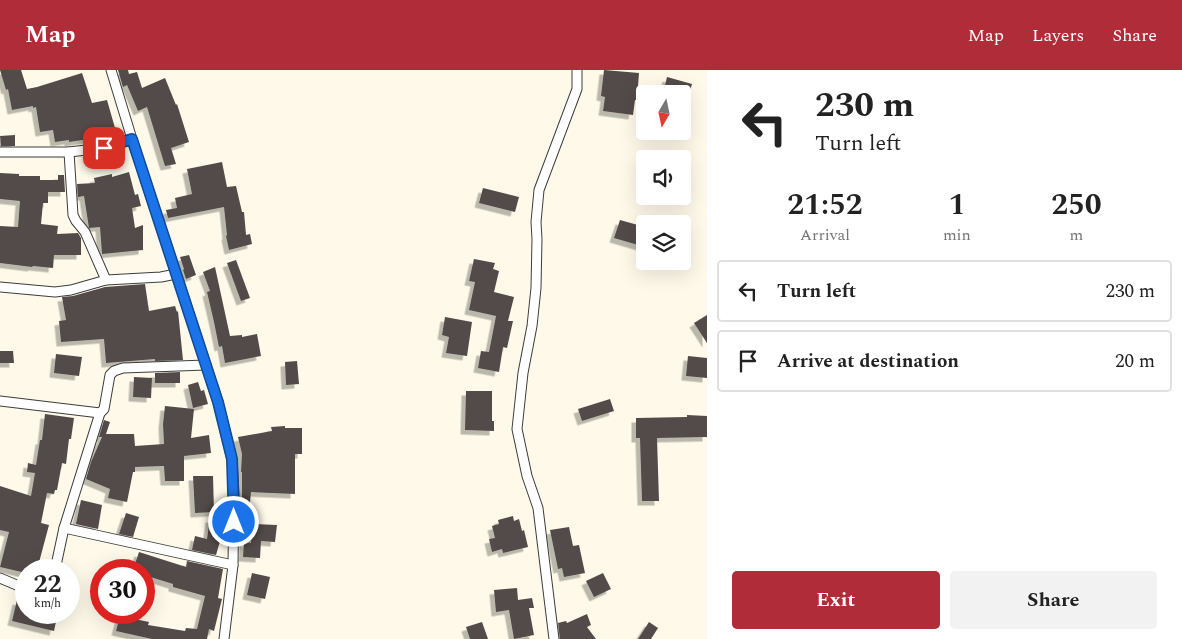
<!DOCTYPE html>
<style>
:root{--surface:#fff;--page:#f2f2f2;--text:#222;--muted:#767676;--line:#e0e0e0;--accent:#b12c39}
body{margin:0;font-family:Spectral,serif;background:var(--page);color:var(--text);height:100vh;display:flex;flex-direction:column;font-size:19px;white-space:nowrap}
*{box-sizing:border-box;margin:0}
p{font-size:16px;color:var(--muted)}
.icon{flex:none;width:28px;height:28px;fill:none;stroke:currentColor;stroke-width:2;stroke-linecap:round;stroke-linejoin:round}
.map{position:relative;flex:1;overflow:hidden}
.sheet{display:flex;flex-direction:column;background:var(--surface);width:475px}
.sheet>*{flex:none}
.hud{background:#fff;color:var(--text);overflow:hidden}
.needle{width:32px;rotate:189deg}
.controls{position:absolute;left:636px;top:15px;display:grid;gap:10px}
.controls a{display:grid;place-items:center;width:55px;height:55px;border-radius:5px;background:var(--surface);box-shadow:0 5px 20px #0002;font-size:25px}
.speed{position:absolute;left:15px;top:489px;display:flex;gap:10px;font-size:25px;font-weight:700;text-align:center}
.speed>*{display:grid;place-content:center;width:65px;height:65px;border-radius:50%;background:var(--surface);box-shadow:0 5px 20px #0002;line-height:1}
.speed small{font-size:12px;font-weight:400}
.speed .limit{border:8px solid #d22;background:#fff;color:#111}
.pin{position:absolute;display:grid;place-items:center;width:42px;height:42px;color:#fff;margin:-21px;border-radius:10px;box-shadow:0 2px 8px #0006}
.me{position:absolute;width:55px;margin:-28px;rotate:0deg;stroke-linejoin:round;filter:drop-shadow(0 0 4px #0008)}
.turn{display:flex;align-items:center;gap:18px;height:105px;padding:0 25px;font-size:22px}
.turn .icon{width:65px;height:65px;stroke-width:2.5}
.turn b{display:block;font-size:35px;line-height:42px}
.eta{display:flex;justify-content:space-evenly;align-items:center;height:85px;text-align:center}
.eta b{font-size:30px;font-weight:700;line-height:35px}
.button{display:flex;gap:10px;margin-top:auto;padding:10px 25px}
.button a{flex:1;height:58px;border-radius:5px;background:var(--accent);color:#fff;font-size:20px;font-weight:700;line-height:58px;text-align:center}
.button a+a{background:var(--page);color:var(--text)}
ul{padding:0;list-style:none}
li{display:flex;align-items:center;gap:15px;height:62px;margin:0 10px 8px;padding:0 15px;border:2px solid var(--line);border-radius:5px}
li div{flex:1}
li b{display:block;font-size:19px}
li em{font-style:normal}
header{display:flex;align-items:center;gap:30px;box-sizing:border-box;height:70px;padding:0 25px;background:var(--accent);color:#fff}
header strong{font-size:24px}
nav{display:flex;gap:28px;margin-inline-start:auto;font-size:18px}
main{display:flex;flex:1;min-height:0}
.map>svg:first-child{display:block}
.building{fill:#524b48;filter:url(#shadow)}
.lines{fill:none;stroke-linecap:round;stroke-linejoin:round}
.street-casing{stroke:#3d3d3d;stroke-width:11}
.street{stroke:#fff;stroke-width:9}
.route-casing{stroke:#114b97;stroke-width:12}
.route{stroke:#1a73e8;stroke-width:9}
</style>
<header>
<strong>Map</strong>
<nav><a>Map</a><a>Layers</a><a>Share</a></nav>
</header>
<main>
<div class="map">
<svg width="707" height="569" viewBox="0 0 707 569">
<defs>
<filter id="shadow"><feDropShadow dx="-4.5" dy="4.5" stdDeviation="0" flood-color="#0004"/></filter>
</defs>
<rect width="100%" height="100%" fill="#fef9e9"/>
<g class="building">
<path d="M0,0h21l6,19 10,-2 45,-14 10,30 15,-3 8,28 -14,5 2,6 -13,4 -1,-4 -20,3v-2l-14,2 -2,-12 -13,2 -4,-25 -3,1v-2l-21,4 -4,-21 -2,1z"/>
<path d="M118,0h10l1,4 8,-2 5,16 23,-10 11,27 1,-1 12,38 -18,6 5,16 -11,2 -18,-59 -9,4 -11,-26 -4,2z"/>
<path d="M604,0l35,3 -2,27h-2l-2,15 -30,-4 2,-14 -4,-1z"/>
<path d="M667,7l25,7 -3,10h-26z"/>
<path d="M15,65v11h-14l-1,-10z"/>
<path d="M222,92l5,25 9,-1 6,26h2l2,23 4,-1 2,10 -23,6 -3,-14 1,-1 -3,-28 -56,11 -2,-8 11,-2 -2,-10 17,-4 -5,-25z"/>
<path d="M129,102l6,23 3,-1 3,12 -9,2 3,20 8,-3v25l-41,4 -2,-27 -11,1 -5,-32 -6,1 -1,-13 18,-1 -1,-5 18,-4v3z"/>
<path d="M0,103l19,1v2h21v4h18v-5h6l1,17h-17v11h-5l-2,21 17,2 -1,8 21,-1 3,5v17h-27l-1,13 -20,-2 -1,1 -32,-4v-37l18,1 2,-26 -20,-2z"/>
<path d="M483,118l36,9 -4,15 -36,-9z"/>
<path d="M620,150l25,7v20l-31,-9z"/>
<path d="M189,185l7,20 -10,4 -3,-9 1,-1 -4,-12z"/>
<path d="M474,189l21,4 -2,6 6,2 -5,21 20,5 -6,24h5l-6,27 -4,-1 -4,25 -21,-4 3,-17 8,1 7,-36 -27,-6 6,-28 -6,-1z"/>
<path d="M236,190l14,38 -9,3 -14,-38z"/>
<path d="M215,197l15,69 12,-1v2l15,-3 4,22 -36,7 -3,-17 -3,1 -5,-25 -7,-30 3,-1 -7,-19z"/>
<path d="M145,214l4,27 26,-5 2,6 1,-1 5,49 -28,1v-2l-49,4 -2,-24 -43,3 -2,-21 7,-1 -4,-23 11,-1 32,-9z"/>
<path d="M707,245v28l-13,-20z"/>
<path d="M445,247l27,5 -5,34 -21,-3 3,-16 -7,-2z"/>
<path d="M0,281h13l1,12h-14z"/>
<path d="M56,284l26,3 -3,19 -25,-3z"/>
<path d="M688,286l19,2v20l-21,-2z"/>
<path d="M297,291l2,23 -13,1 -1,-23z"/>
<path d="M180,302v11h-25v-10z"/>
<path d="M134,307l18,1 -1,20 -18,-1z"/>
<path d="M198,312l3,9 3,-1 4,14 -15,4 -5,-23z"/>
<path d="M466,321h26v30h2v10l-29,-1z"/>
<path d="M610,329l4,12 -32,10 -4,-12z"/>
<path d="M165,336l29,3 -3,29 18,-3 2,18 -27,3v25h-19l-1,-15 -29,1v5h-2l-6,30 -19,-4 2,-9 -24,-10 5,-17 11,-25h-3l5,-17 6,2 -4,12h28l1,12 29,-2 -1,-20z"/>
<path d="M45,344l29,4 -3,21h-2l-3,25 -4,-1 -5,27h-2l-1,4 -7,-1 -6,30 8,2 -12,45h-11v3l-26,-6 9,-35 -9,-2v-44l31,10 4,-23 -8,-1 1,-9 8,2 4,-25h2z"/>
<path d="M687,345l20,1v21l-50,1 2,63h-17l-2,-63h-4v-20l51,-1z"/>
<path d="M285,356v2h17v26h-7v40l-44,-2 -2,21h-7v-41h-1l1,-18 -4,-17 34,-6 -1,-4z"/>
<path d="M193,406h20l1,36 -19,1z"/>
<path d="M81,430l21,5 -4,24 -22,-5z"/>
<path d="M126,443l13,4 -6,20 -14,-3z"/>
<path d="M513,446l1,5 5,-2 3,12 2,-1 4,17 -25,6 -1,-4 -10,3 -3,-13 6,-1 -3,-12 7,-2 -1,-4z"/>
<path d="M210,448l15,2 -1,11h-1l-7,24 -24,-5 3,-14 12,3z"/>
<path d="M252,454l25,1 -2,17 -14,-1 -1,17 -17,-1 1,-15 7,1z"/>
<path d="M569,457l4,19 6,-1 6,28 -21,4 -2,-9 -4,1 -8,-39z"/>
<path d="M139,482l47,15 1,-6 36,8 -5,29 4,1 -8,32 -5,-2 -2,10h-55l-36,-8 4,-15 29,6 -1,3 37,6 1,-3 11,1 8,-33 -32,-9v-3l-29,-9v-5h-11z"/>
<path d="M252,503l18,4 -5,22 -18,-4z"/>
<path d="M603,503l8,16 -17,8 -8,-16z"/>
<path d="M517,518l1,12 14,-2 2,10h-5l5,27 -20,4 -5,-29 -13,2 -2,-22z"/>
<path d="M17,530l9,2v10h32l-4,19 -42,-10z"/>
<path d="M587,544l4,11 -4,2 9,12h-36l-2,-16 8,-2 1,2z"/>
<path d="M482,552l6,17h-18l-4,-12z"/>
<path d="M649,552l9,6 -7,11h-13z"/>
</g>
<g class="lines">
<defs>
<g id="street">
<path d="M111,0l21,69 86,263 14,57 2,34 -1,72 -9,74"/>
<path d="M0,82h69l35,-4 28,-9"/>
<path d="M69,82l4,63 3,6 9,11 21,48"/>
<path d="M0,217l55,5 16,-2 35,-10 55,-3 15,-3"/>
<path d="M0,331l100,12"/>
<path d="M64,458l169,37"/>
<path d="M55,500l9,-42 36,-115 4,-4 6,-34 4,-4 9,-3 83,-3"/>
<path d="M0,508l26,11"/>
<path d="M554,569l-16,-131 -11,-32 -10,-47 6,-56 9,-47 4,-38 1,-49 -1,-17 3,-32 38,-101v-19"/>
</g>
</defs>
<use href="#street" class="street-casing"/>
<use href="#street" class="street"/>
</g>
<g class="lines">
<defs>
<path id="route" d="M104,78l28,-9 86,263 14,57 2,63"/>
</defs>
<use href="#route" class="route-casing"/>
<use href="#route" class="route"/>
</g>
</svg>
<div class="controls">
<a><svg class="needle" viewBox="-14 -14 28 28"><path d="M0-13l5 13h-10z" fill="#e53935"/><path d="M0 13l5-13h-10z" fill="#767676"/></svg></a>
<a><svg class="icon" aria-label="sound" viewBox="0 0 24 24"><path d="M4 9h4l5-4v14l-5-4H4zM17 9q2 3 0 6"/></svg></a>
<a><svg class="icon" aria-label="layers" viewBox="0 0 24 24"><path d="M12 4l9 5-9 5-9-5zM3 14l9 5 9-5"/></svg></a>
</div>
<div class="speed"><div>22<small>km/h</small></div><div class="limit">30</div></div>
<div class="pin" style="left:104px;top:78px;background:#d93025"><svg class="icon" aria-label="arrive" viewBox="0 0 24 24"><path d="M6 21V4h12l-3 4 3 4H6"/></svg></div>
<svg class="me" style="left:234px;top:452px" viewBox="-20 -20 40 40"><circle r="17" fill="#1a73e8" stroke="#fff" stroke-width="3"/><path d="M0-11L8 9 0 5-8 9z" fill="#fff"/></svg>
</div>
<section class="sheet">
<div class="hud">
<div class="turn"><svg class="icon" aria-label="left" viewBox="0 0 24 24"><path d="M17 20v-9H6M10 6l-5 5 5 5"/></svg><div><b>230 m</b>Turn left</div></div>
</div>
<div class="eta">
<div><b>21:52</b><p>Arrival</p></div>
<div><b>1</b><p>min</p></div>
<div><b>250</b><p>m</p></div>
</div>
<ul>
<li><svg class="icon" aria-label="left" viewBox="0 0 24 24"><path d="M17 20v-9H6M10 6l-5 5 5 5"/></svg><div><b>Turn left</b></div><em>230 m</em></li>
<li><svg class="icon" aria-label="arrive" viewBox="0 0 24 24"><path d="M6 21V4h12l-3 4 3 4H6"/></svg><div><b>Arrive at destination</b></div><em>20 m</em></li>
</ul>
<div class="button"><a>Exit</a><a>Share</a></div>
</section>
</main>
